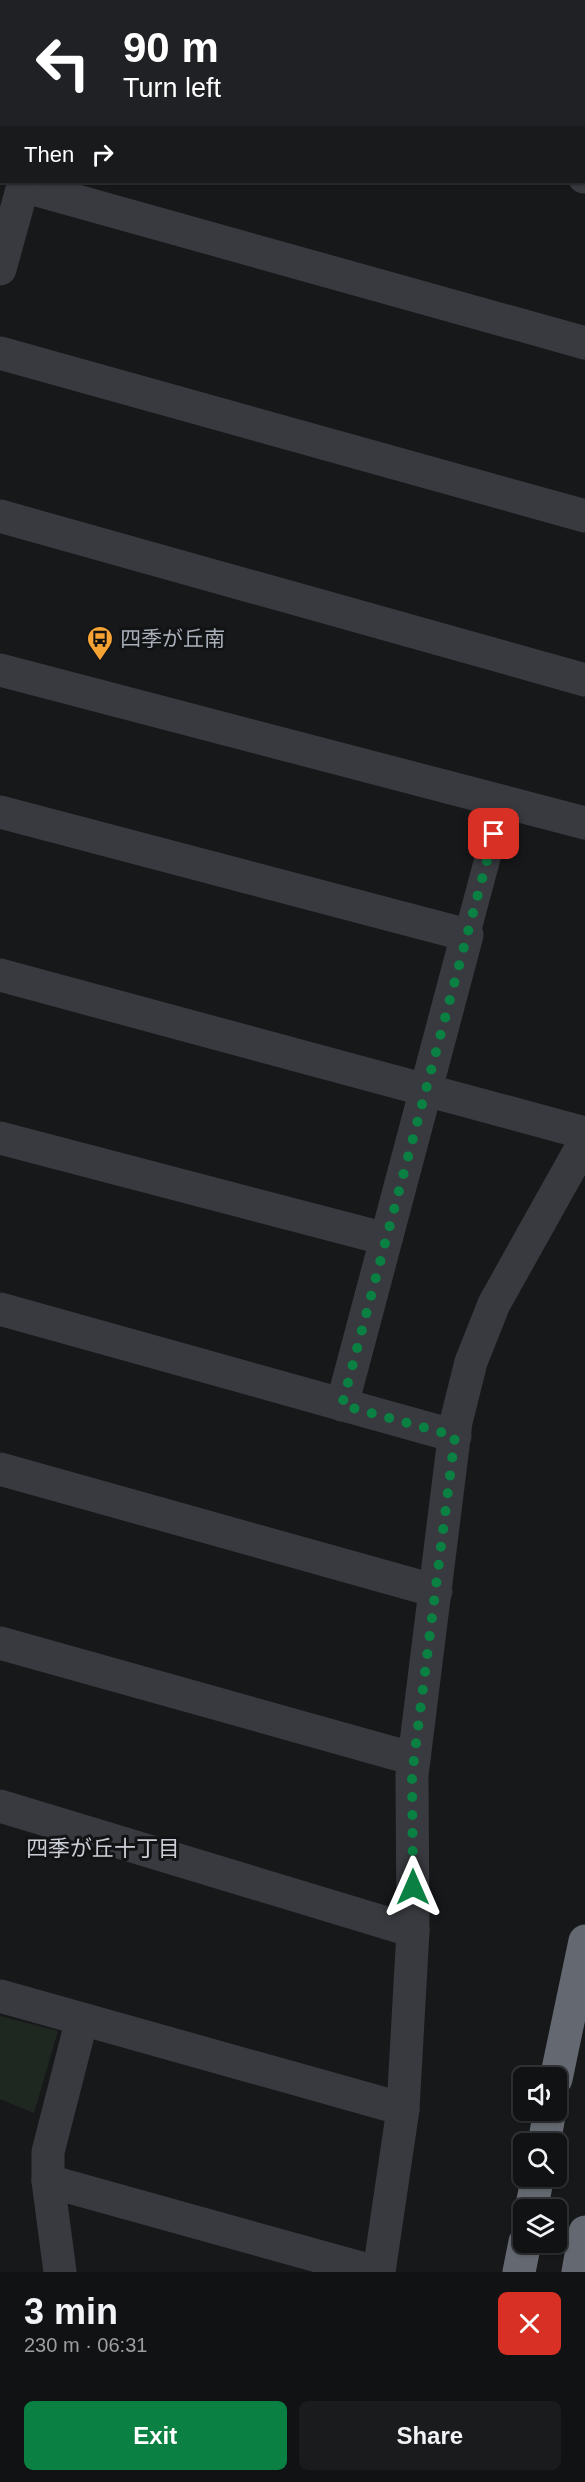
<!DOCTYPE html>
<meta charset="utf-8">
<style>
:root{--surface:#111214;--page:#1a1b1d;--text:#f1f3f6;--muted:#9c9ea0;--line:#303234;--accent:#0b8043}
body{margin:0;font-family:Helvetica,"Noto Sans JP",sans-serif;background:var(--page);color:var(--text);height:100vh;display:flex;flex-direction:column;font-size:22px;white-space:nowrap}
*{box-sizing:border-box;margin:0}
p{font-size:20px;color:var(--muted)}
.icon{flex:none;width:33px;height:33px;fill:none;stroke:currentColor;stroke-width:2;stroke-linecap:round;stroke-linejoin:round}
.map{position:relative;height:2272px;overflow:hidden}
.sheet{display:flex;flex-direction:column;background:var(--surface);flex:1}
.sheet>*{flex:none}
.guide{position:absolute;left:0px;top:0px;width:585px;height:183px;box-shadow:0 2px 4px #0004,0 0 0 2px var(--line);background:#202124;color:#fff;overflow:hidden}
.fabs{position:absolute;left:513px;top:2067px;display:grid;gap:12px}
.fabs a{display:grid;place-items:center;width:54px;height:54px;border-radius:9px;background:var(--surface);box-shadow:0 2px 4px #0004,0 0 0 2px var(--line);font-size:30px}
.pin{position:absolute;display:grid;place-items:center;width:51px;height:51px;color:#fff;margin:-26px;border-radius:12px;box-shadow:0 3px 9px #0006}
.me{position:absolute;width:66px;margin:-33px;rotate:0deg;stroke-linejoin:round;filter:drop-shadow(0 0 4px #0008)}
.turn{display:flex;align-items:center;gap:21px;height:126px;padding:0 24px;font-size:27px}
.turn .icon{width:78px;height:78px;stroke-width:2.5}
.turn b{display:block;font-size:42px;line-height:51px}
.then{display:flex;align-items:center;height:57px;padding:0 24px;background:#0003;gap:12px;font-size:22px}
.round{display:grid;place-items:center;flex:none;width:63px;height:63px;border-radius:9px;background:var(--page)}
.summary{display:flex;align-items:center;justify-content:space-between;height:102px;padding:0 24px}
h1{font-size:36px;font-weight:700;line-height:45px}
.action{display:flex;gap:12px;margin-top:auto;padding:12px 24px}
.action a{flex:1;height:69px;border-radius:9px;background:var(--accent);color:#fff;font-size:24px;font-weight:700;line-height:69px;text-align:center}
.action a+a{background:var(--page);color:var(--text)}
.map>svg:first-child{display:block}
.green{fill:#1f2820}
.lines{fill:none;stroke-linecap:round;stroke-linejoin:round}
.pedestrian{stroke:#383a3f;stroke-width:26}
.minor{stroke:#383a3f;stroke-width:33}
.tertiary{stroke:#383a3f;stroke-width:33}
.motorway{stroke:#646870;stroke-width:33}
.route{stroke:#0b8043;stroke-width:10;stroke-dasharray:0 18}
.labels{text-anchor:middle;stroke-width:6;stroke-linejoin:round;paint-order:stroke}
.poi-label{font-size:21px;fill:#a9b0ba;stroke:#121315;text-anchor:start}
.neighbourhood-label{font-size:22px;fill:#cbced6;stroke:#121315}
</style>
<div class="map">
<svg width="585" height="2272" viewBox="0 0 585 2272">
<rect width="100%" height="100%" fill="#17181a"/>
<path class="green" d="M0,2016l58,15 -24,82 -34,-14z"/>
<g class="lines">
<path class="pedestrian" d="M467,935l27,-101"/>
<g class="minor">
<path d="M482,0l5,2"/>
<path d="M74,2v-2"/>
<path d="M0,14l2,1"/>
<path d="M584,28l1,1"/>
<path d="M584,177h1"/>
<path d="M23,186l562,157"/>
<path d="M0,269l24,-87"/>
<path d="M0,353l585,163"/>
<path d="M0,516l585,164"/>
<path d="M0,812l467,123 -125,470"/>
<path d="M0,975l585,158"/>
<path d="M0,1138l386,101"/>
<path d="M0,1309l455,127"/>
<path d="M0,1469l436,122"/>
<path d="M0,1643l414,116"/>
<path d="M0,1806l413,125"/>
<path d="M0,1996l403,113"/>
<path d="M48,2181l327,91"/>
<path d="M60,2272l-12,-91v-29l34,-133"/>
<path d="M379,2272l24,-163 10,-178 -1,-156 44,-353 15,-60 23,-58 86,-154 5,-16"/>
</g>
<path class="tertiary" d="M0,670l585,153"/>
<g class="motorway">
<path d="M556,2079l29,-138"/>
<path d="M544,2144l6,-34"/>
<path d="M531,2210l7,-34"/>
<path d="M519,2272l6,-30"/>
<path d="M578,2272l7,-40"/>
</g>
</g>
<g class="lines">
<path class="route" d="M413,1887l-1,-112 43,-339 -113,-31 152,-571"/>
</g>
<defs>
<symbol id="bus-pin" viewBox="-11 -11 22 30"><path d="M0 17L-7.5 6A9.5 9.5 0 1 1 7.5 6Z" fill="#f6a333" stroke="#121315"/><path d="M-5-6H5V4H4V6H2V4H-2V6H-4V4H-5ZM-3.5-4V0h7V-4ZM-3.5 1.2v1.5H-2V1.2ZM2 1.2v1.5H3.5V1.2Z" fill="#111"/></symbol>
</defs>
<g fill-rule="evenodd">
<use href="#bus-pin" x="85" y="624" width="30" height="40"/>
</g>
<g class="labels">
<g class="poi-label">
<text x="120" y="646">四季が丘南</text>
</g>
<g class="neighbourhood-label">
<text x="103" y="1856">四季が丘十丁目</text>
</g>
</g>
</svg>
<div class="fabs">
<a><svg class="icon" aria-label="sound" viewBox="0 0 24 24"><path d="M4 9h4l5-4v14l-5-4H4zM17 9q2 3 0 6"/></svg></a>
<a><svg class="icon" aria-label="search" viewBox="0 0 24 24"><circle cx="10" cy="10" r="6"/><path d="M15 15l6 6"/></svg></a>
<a><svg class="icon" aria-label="layers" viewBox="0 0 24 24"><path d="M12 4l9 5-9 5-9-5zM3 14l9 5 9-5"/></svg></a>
</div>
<div class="pin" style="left:494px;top:834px;background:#d93025"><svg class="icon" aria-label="arrive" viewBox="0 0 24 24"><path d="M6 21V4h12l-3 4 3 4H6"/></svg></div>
<svg class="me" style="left:413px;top:1887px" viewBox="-20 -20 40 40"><path d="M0-17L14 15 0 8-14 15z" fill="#0b8043" stroke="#fff" stroke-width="4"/></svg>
<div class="guide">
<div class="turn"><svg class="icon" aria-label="left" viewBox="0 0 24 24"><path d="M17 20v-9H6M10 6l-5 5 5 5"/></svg><div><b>90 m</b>Turn left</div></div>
<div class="then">Then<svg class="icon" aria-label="right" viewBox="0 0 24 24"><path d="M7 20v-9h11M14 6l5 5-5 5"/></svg></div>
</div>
</div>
<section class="sheet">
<div class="summary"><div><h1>3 min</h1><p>230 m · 06:31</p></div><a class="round" style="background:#d93025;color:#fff"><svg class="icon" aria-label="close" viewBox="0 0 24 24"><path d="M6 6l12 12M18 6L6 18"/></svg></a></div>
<div class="action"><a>Exit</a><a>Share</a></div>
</section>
